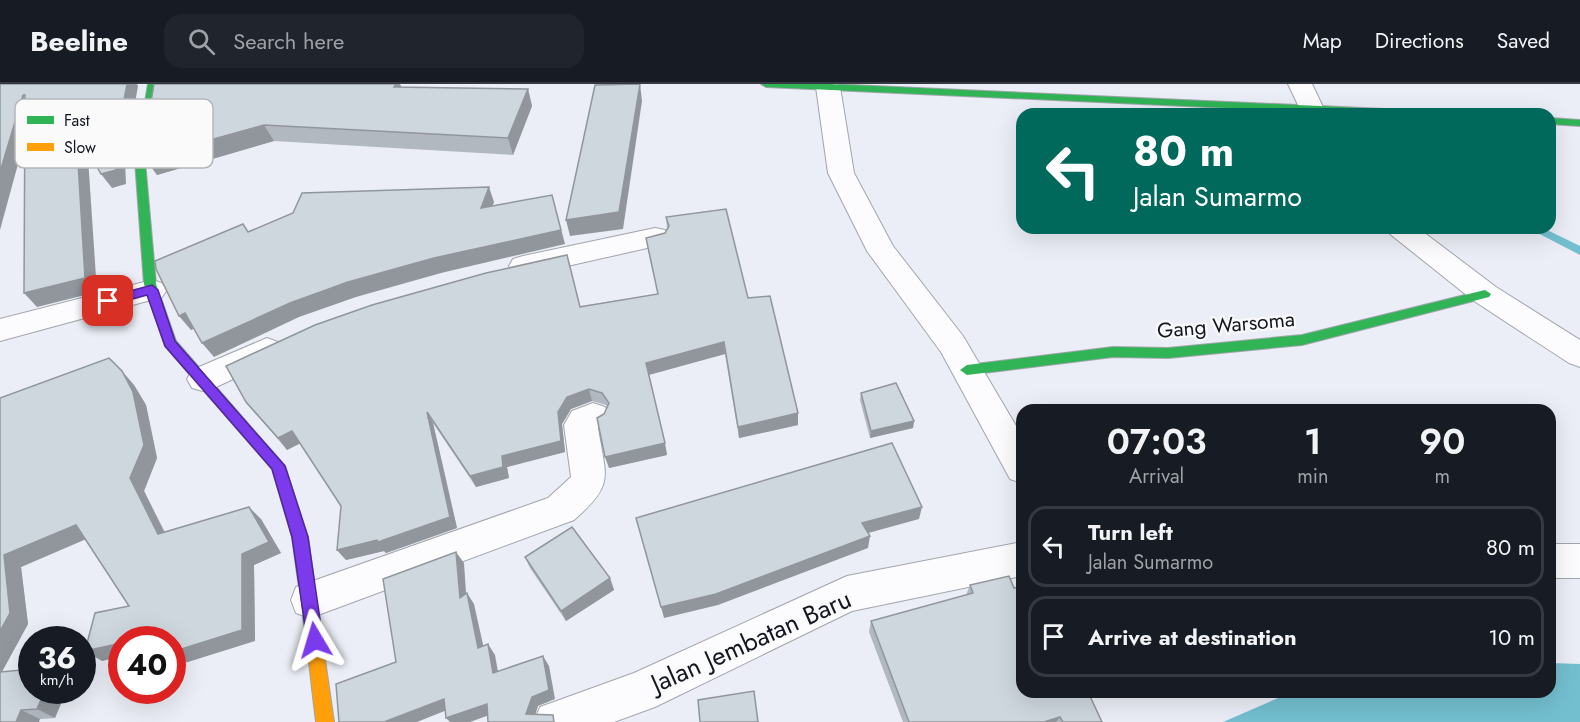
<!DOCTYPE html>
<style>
:root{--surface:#171b24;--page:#20242c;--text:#f1f3f6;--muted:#9ea1a6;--line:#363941}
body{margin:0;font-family:Jost,sans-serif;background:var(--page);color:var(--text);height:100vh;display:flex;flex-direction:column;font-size:22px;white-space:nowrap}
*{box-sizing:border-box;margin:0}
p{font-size:20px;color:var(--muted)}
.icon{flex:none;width:33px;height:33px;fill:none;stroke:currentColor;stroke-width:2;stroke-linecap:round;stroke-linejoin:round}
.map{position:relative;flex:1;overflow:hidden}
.side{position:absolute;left:1016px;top:320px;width:540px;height:294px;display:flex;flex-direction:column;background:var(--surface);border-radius:18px;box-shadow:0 6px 24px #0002}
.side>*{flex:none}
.hud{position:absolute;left:1016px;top:24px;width:540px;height:126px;border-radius:18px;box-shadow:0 6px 24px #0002;background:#00695c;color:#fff;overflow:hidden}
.speed{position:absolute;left:18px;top:542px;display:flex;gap:12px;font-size:30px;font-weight:700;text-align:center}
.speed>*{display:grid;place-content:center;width:78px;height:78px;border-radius:50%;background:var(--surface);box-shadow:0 6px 24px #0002;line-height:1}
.speed small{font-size:15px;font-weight:400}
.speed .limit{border:9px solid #d22;background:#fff;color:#111}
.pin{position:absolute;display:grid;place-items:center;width:51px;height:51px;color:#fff;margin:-26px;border-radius:12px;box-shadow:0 3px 9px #0006}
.me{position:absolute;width:66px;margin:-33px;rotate:353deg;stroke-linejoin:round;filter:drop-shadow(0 0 4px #0008)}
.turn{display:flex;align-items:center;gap:21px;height:126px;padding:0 18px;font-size:27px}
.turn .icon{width:78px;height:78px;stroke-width:2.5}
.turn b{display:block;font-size:42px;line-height:51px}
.eta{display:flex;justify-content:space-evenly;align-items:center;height:102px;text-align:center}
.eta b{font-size:36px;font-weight:600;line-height:42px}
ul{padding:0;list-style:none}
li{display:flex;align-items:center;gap:18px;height:81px;margin:0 12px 9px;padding:0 6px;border:3px solid var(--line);border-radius:18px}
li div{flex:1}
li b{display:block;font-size:22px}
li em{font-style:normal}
header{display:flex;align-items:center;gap:36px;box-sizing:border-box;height:84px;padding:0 30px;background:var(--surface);border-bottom:2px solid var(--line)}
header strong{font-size:28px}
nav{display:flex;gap:33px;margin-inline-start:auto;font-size:21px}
.search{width:420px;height:54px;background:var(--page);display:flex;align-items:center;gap:15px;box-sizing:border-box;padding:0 21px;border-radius:18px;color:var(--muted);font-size:22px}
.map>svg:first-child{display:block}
.water{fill:#73bfd0}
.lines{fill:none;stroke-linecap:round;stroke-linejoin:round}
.stream{fill:#73bfd0;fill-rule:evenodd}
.street-casing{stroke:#a1a5ad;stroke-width:2}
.fast-casing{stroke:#a1a5ad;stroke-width:2}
.slow-casing{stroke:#a1a5ad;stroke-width:2}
.street{fill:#fcfcfe;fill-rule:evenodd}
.fast{fill:#30b455;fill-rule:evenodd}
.slow{fill:#ff9f0a;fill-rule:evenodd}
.wall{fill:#b1b8bf}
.shaded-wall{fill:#90969b}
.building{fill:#ced6de;stroke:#90969b;stroke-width:1.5}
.route{fill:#7c3aed;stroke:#51269a;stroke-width:1.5}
.labels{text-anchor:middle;stroke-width:4.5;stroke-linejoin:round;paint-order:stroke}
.street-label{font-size:21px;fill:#121722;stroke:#fafafa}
.near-street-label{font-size:26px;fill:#121722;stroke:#fafafa}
.key{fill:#fafafa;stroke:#b4b6b9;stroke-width:1.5}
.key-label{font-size:16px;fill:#121722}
</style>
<header>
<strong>Beeline</strong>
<div class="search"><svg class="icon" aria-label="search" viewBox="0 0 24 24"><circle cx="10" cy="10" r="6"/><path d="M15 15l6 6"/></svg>Search here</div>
<nav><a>Map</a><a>Directions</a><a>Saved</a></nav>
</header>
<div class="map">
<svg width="1580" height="638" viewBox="0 0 1580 638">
<rect width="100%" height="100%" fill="#ebeef6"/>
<path class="water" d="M1550,579l30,1v58h-357l69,-30h258z"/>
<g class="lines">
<path class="stream" d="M1528,144h15l37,18v9z"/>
<defs>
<g id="street">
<path d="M818,0h20l2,3 14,86 39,73 70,90 59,100v47l-12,-4 -69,-127 -74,-101 -39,-78 -12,-86z"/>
<path d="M1288,0h24l11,23 -3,7h-24l3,-7z"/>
<path d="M655,144l10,2 4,7 -4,7 -142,32 -10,-3 -4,-7 4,-7 10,-3z"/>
<path d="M1386,144h32l78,59 84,53v27l-11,-4 -95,-62 -84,-67z"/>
<path d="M152,196l10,3 5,7 -5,7 -162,44v-22z"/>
<path d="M267,254l11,4 5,8 -5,8 -64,30 -11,3 -11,-3 -5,-9 5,-9z"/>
<path d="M593,319l12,4 5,9 -5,9 -7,3c8,50 17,56 -24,92l-264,98 -14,-5 -5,-13 5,-13 252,-89 23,-21 -7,-52 8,-14z"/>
<path d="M1022,458v34l-170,35 -197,96 -41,15h-80l6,-15 94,-34 213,-97z"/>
<rect x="1550" y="460" width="30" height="34"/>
</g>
<g id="fast">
<path d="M148,0h10l-13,77 11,123 20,57 109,125 23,71 15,109 -2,6 -6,2 -6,-2 -2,-6 -15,-109 -20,-68 -107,-123 -21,-62 -9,-123z"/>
<path d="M761,0h69l598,27 5,3h-71l-596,-27z"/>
<path d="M1550,34l30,2v6l-30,-2z"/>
<path d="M1485,206l6,4 -2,3 -187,48 -134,13 -55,-1 -146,18 -7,-5 7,-5 146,-18 55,1 134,-13z"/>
</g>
<path id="slow" d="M315,554l6,2 2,6 11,76h-18l-9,-76 2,-6z"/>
</defs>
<use href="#street" class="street-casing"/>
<use href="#fast" class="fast-casing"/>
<use href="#slow" class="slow-casing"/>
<use href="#street" class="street"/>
<use href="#fast" class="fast"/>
<use href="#slow" class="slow"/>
</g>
<g class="wall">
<path d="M154,0h246l1,3 127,2 4,17 -19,49 -239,-14 -117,34 -12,-17z"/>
<path d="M666,133l82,81 50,127 -59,13 -14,-84 -76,20 18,81 -58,13 -5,-54 3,-7 -1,-2 -14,-4 -21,8 -9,15 3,28 -58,15 2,11 -33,9 -43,-64 24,105 -71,25 -2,-2 -38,9 -9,-10 4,-44 -41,-63 -13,7 -41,-48 334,-96 78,-12 -10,-44 17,-17 2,-4z"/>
<path d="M134,301l12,20 11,53 -13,33 21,41 96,-13 20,34 -27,12 1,76 -133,-2v17l-20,5 27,-55 -44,-67 -64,28 7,57 -26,48 53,46 -55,4v-324z"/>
<path d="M861,309l53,28 -1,7 -43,10 -10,-38z"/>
<path d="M525,473l85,21 4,12 -48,31 -36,-53z"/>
<path d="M970,501l44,3 88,134h-199l-34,-90 2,-11 95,-26z"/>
</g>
<g class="shaded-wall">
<path d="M127,0h10l1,2 -13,75 1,23 -14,4 -11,-14 14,-27z"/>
<path d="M396,0h4l5,13 -11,-10z"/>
<path d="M640,0l2,17 -19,128 -53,7 -4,-16z"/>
<path d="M528,5l4,17 -19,49 -5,-17z"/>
<path d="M23,11l10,14 -33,121v-58z"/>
<path d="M264,41l10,16 -117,34 -12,-17z"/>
<path d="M76,45l11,14 10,149 -60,15 -13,-14z"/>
<path d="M489,103l5,15 -8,21 -5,-15z"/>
<path d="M552,111l13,49 -124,29 -85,24 -57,20 -85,40 -12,-14 88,-40z"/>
<path d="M185,229l11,15 -5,2 -12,-14z"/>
<path d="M724,258l1,12 -76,21 -3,-12z"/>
<path d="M122,287l12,14 12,20 11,53 -13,33 27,55 -13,-12 -28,-56z"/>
<path d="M589,305l3,12 -21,8 -9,15 3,28 -58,15 2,11 -33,9 -6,-11 32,-20 56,-44 9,-15z"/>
<path d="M427,328l6,11 24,105 -71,25 -2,-2 -38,9 -9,-10z"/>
<path d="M798,329v12l-59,13 -1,-11z"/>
<path d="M914,337l-1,7 -43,10 1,-7z"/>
<path d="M292,347l9,12 -14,7 -9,-12z"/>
<path d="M665,359l2,12 -58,13 -4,-11z"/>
<path d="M249,423l12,12 20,34 -27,12 1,76 -83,26v-15l70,-98z"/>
<path d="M922,423l-3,12 -58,16 1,-12z"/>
<path d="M76,441l15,12 -70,30 7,57 -28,51v-44l4,-76z"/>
<path d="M870,452l-2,12 -150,57 -54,13 -3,-11z"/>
<path d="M456,468l8,11 3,45 -7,-10z"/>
<path d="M610,494l4,12 -48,31 -5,-10z"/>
<path d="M467,509l7,11 12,54 -8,-10z"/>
<path d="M122,559v13l-20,5 -17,-10z"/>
<path d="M488,560l7,11 5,28 -7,-10z"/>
<path d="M543,572l6,10 6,33 -17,7 -5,16 -7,-8z"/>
<path d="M45,606h22l-12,28 -18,-9z"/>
<path d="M444,615l8,9 -35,14h-33z"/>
<path d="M487,620l8,9 -25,9h-20l-4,-4z"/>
<path d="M21,626l19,9 -1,3h-23z"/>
<path d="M1060,633l-4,5h-12z"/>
</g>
<g class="building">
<path d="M0,0h127l-12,63 1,23 -15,4 -25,-45 9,149 -61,15 1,-198h-2l-23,77z"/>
<path d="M154,0h242l-2,3 134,2 -20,49 -244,-13 -119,33 -1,-14z"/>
<path d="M640,0l-21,128 -53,8 29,-135z"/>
<path d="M489,103l-8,21 71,-13 9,35 -127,28 -86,24 -58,21 -88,40 -17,-30 -6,3 -23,-47 -1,-8 88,-37 5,8 45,-19 9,-20z"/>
<path d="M726,125l22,89 22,-2 28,117 -60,14 -14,-85 -78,21 19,80 -60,14 -8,-39 7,-4 5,-11 -7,-10 -13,-4 -22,8 -9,15 3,29 -59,15 1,11 -33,9 -43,-64 23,105 -72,25 -1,-2 -40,10 4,-44 -49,-75 -14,7 -32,-36 -20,-36 89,-41 57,-20 114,-32 81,-18 13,52 78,-13 -12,-56 19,-5 4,-7 -3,-9z"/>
<path d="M109,274l13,13 11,21 11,53 -14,33 28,56 91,-27 20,35 -27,12v76l-70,22v-13h-50v4l-37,8 10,-38 34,-7 -53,-81 -72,30 6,58 -10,18v-233z"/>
<path d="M896,299l18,38 -43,10 -10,-38z"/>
<path d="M892,359l30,64 -60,16 8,13 -154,58 -55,13 -25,-89z"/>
<path d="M572,443l38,51 -49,33 -36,-54z"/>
<path d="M456,468l4,46 7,-5 11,55 10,-4 5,29 50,-17 6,34 -17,7 -6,17 27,1 1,7h-66l-1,-18 -41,14 -2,-19 -60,23h-45l-3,-38 60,-22 -13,-83z"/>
<path d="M1009,492l5,12 8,-2v106h66l14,30h-39l-3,-5 -16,5h-135l-38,-101 102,-28 -3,-8z"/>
<path d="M32,585v21h13l-8,19 -16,1 -5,12h-16v-50z"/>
<path d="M754,607l4,31h-58l-2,-22z"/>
</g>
<path class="route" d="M152,201l6,5 17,51 110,125 23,71 15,103 -2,6 -6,2 -6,-2 -2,-6 -15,-103 -20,-68 -107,-123 -18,-51 -39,11 -6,-5 2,-3z"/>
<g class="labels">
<g class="street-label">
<text transform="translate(1226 241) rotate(-5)" y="7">Gang Warsoma</text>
</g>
<g class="near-street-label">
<text transform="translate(751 557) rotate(-24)" y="9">Jalan Jembatan Baru</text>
</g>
</g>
<rect x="15" y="15" width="198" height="69" rx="9" class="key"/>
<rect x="27" y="32" width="27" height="8" fill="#30b455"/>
<rect x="27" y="59" width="27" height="8" fill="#ff9f0a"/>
<g class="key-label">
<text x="64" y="42">Fast</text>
<text x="64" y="69">Slow</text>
</g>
</svg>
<div class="speed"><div>36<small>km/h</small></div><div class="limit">40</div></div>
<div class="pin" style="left:108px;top:217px;background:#d93025"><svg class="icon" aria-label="arrive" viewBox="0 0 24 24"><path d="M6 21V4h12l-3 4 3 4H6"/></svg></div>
<svg class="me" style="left:315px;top:556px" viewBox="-20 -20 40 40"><path d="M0-17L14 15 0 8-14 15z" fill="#7c3aed" stroke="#fff" stroke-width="4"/></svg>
<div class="hud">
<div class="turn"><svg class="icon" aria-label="left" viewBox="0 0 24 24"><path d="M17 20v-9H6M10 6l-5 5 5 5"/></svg><div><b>80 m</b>Jalan Sumarmo</div></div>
</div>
<section class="side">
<div class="eta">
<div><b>07:03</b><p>Arrival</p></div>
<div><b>1</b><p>min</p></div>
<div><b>90</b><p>m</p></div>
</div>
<ul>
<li><svg class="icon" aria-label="left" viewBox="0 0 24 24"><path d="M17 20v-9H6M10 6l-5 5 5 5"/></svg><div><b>Turn left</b><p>Jalan Sumarmo</p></div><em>80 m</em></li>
<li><svg class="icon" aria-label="arrive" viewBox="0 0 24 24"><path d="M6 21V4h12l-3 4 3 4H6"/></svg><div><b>Arrive at destination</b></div><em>10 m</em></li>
</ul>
</section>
</div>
